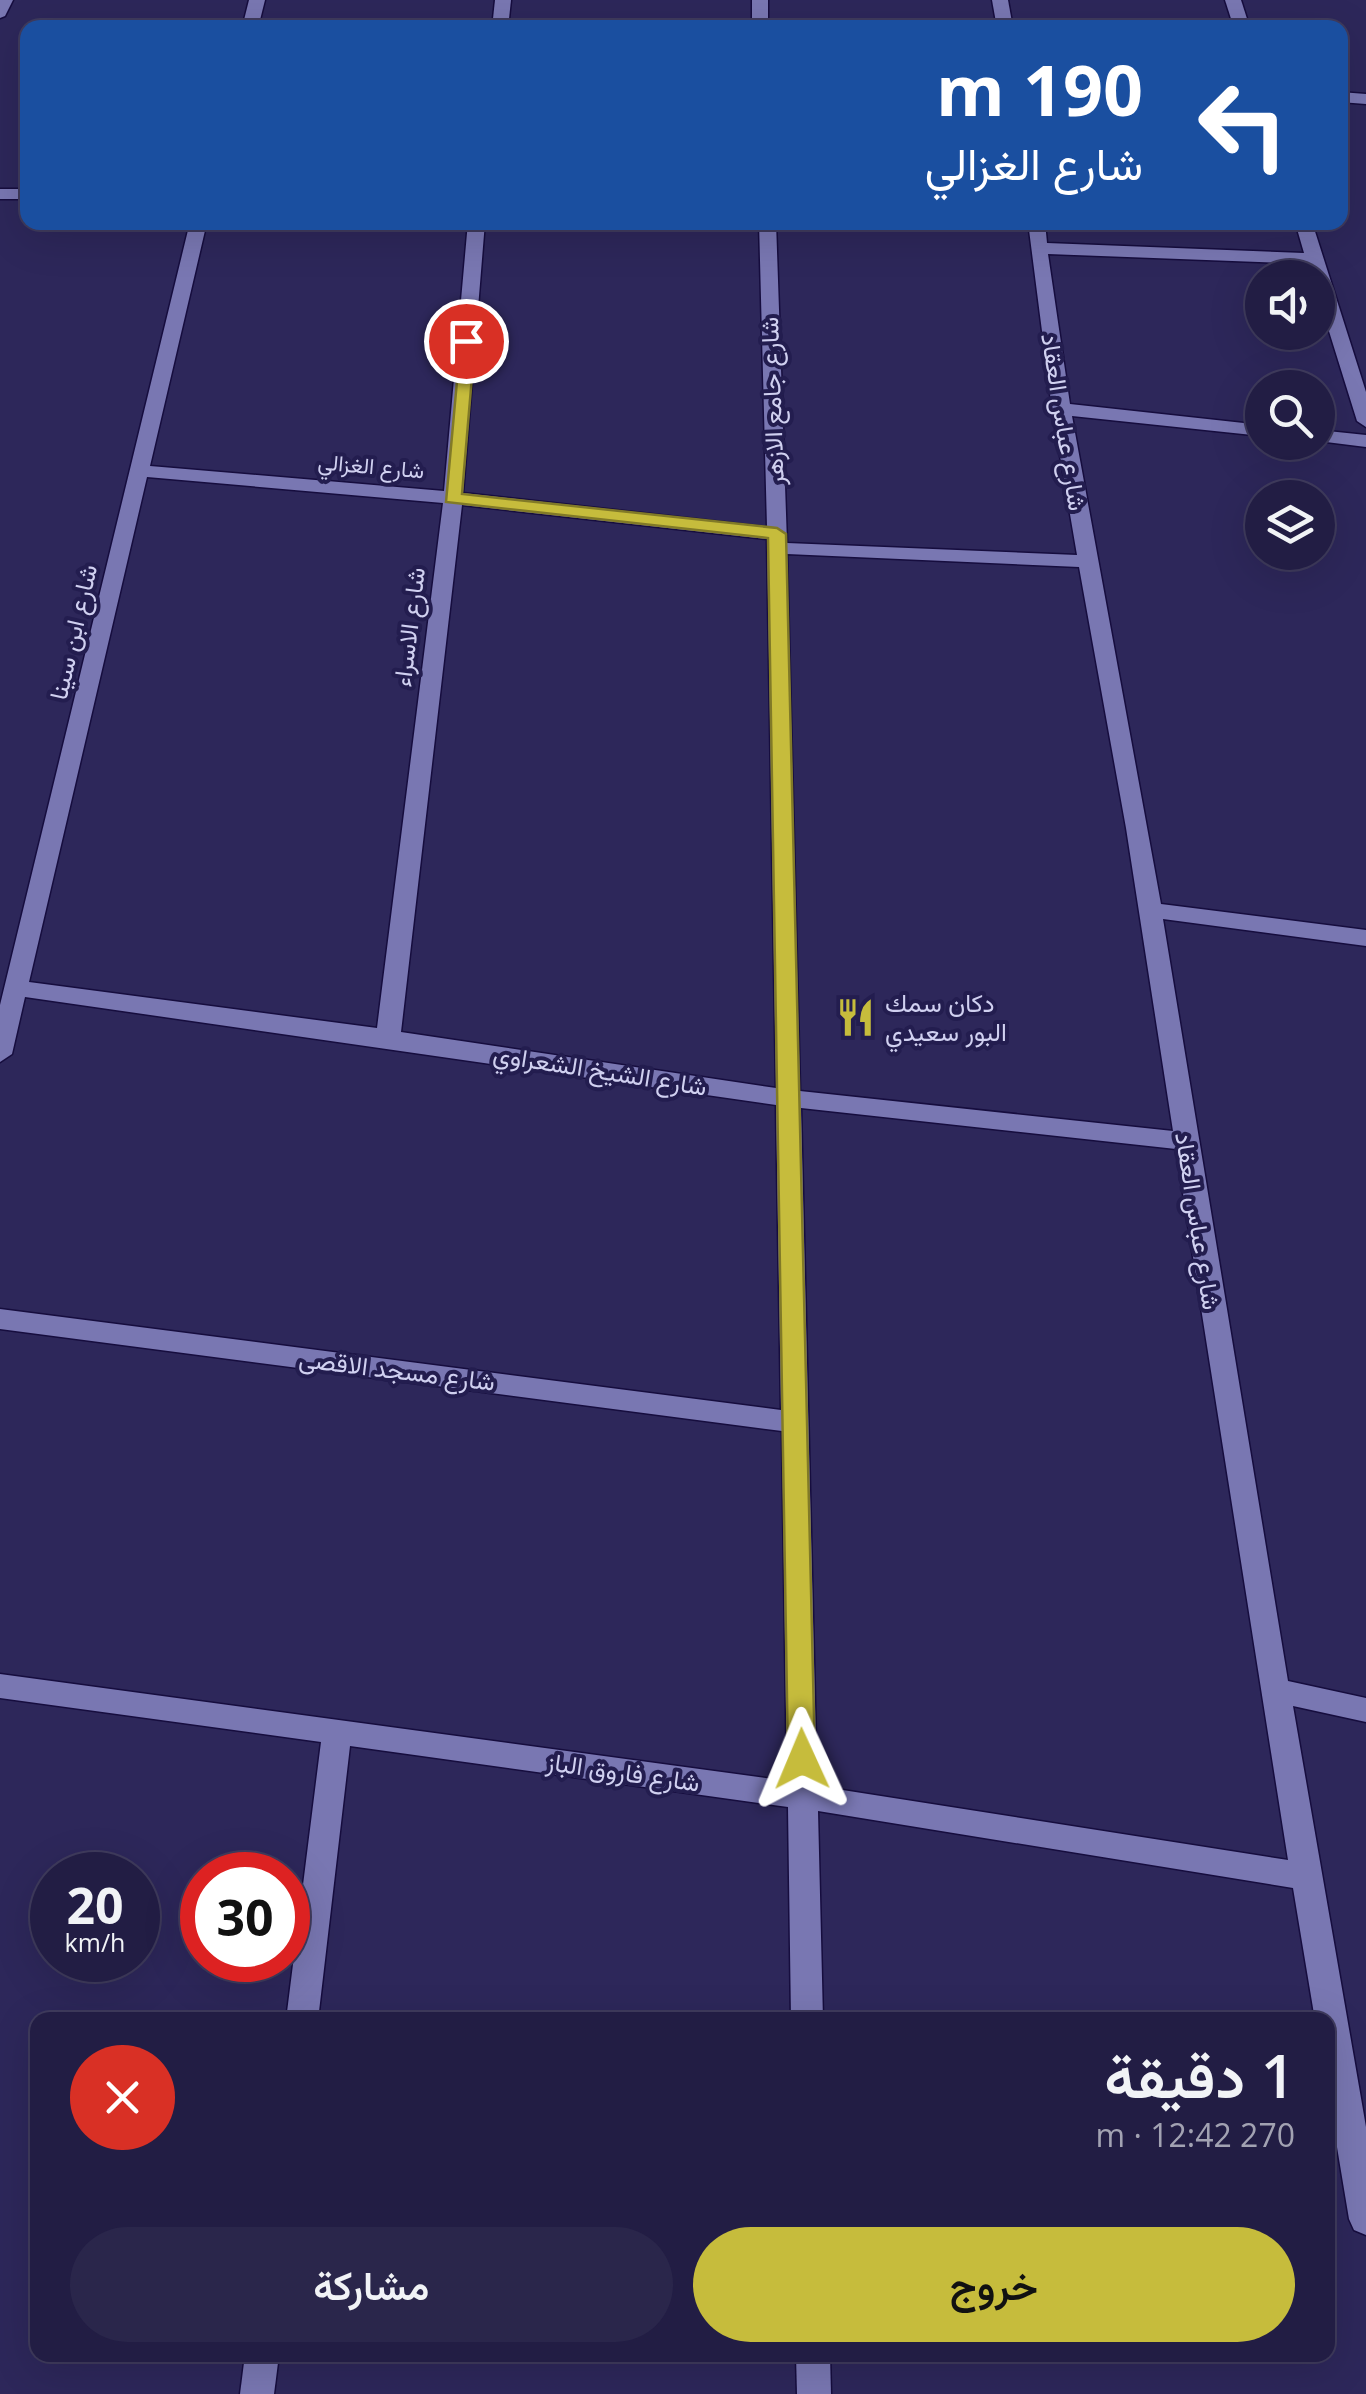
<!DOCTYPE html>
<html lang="ar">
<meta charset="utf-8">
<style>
:root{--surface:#221d44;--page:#2a264b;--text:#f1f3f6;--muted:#a2a2b2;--line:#3f3b5d;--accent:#c6bc3c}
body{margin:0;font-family:"Open Sans",Vazirmatn,sans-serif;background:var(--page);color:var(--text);direction:rtl;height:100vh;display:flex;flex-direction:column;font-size:38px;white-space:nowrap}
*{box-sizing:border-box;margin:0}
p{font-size:32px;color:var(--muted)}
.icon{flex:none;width:55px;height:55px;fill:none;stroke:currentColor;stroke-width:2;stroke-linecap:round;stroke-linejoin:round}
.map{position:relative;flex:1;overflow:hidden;direction:ltr}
.panel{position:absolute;left:30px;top:2012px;width:1305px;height:350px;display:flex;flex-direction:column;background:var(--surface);border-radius:20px;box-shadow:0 10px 40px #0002,0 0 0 2px var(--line);direction:rtl}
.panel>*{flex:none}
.hud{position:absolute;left:20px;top:20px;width:1328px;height:210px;border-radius:20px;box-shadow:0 10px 40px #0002,0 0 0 2px var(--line);direction:rtl;background:#1a4fa0;color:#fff;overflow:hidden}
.buttons{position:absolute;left:1245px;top:260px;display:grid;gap:20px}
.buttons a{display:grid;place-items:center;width:90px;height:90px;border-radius:50%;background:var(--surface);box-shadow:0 10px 40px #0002,0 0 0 2px var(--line);font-size:50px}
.speed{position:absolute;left:30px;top:1852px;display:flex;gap:20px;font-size:50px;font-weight:700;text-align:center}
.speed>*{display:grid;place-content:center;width:130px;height:130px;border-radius:50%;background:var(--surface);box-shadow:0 10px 40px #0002,0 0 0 2px var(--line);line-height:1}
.speed small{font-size:25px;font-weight:400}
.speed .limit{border:15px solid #d22;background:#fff;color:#111}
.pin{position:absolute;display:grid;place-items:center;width:85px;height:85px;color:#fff;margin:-42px;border:5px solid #fff;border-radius:50%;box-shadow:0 2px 10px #0007}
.me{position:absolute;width:110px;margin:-55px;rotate:359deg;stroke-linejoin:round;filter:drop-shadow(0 0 8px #0008)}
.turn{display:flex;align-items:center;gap:35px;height:210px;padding:0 40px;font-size:45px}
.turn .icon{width:130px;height:130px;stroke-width:2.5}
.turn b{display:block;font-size:70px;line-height:85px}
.round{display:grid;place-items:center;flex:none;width:105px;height:105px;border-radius:52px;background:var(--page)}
.head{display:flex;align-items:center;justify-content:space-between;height:170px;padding:0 40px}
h1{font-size:60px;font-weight:600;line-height:75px}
.button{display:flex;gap:20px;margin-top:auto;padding:20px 40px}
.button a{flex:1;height:115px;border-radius:60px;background:var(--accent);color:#111;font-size:40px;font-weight:600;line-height:115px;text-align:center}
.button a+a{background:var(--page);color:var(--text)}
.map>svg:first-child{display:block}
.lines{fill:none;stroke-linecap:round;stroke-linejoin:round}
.street-casing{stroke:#160d3e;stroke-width:3}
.street{fill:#7977b2;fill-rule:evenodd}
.route{fill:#c6bc3c;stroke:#817a27;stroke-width:2.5}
.labels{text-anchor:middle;stroke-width:8;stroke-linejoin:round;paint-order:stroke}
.far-street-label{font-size:22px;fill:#d0d0f0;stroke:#231d4f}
.street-label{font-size:25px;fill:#d0d0f0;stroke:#231d4f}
.poi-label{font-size:25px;fill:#d0d0f0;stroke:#231d4f;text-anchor:start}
</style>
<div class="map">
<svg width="1366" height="2394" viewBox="0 0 1366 2394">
<rect width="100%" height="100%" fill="#2d275a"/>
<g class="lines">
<defs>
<g id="street">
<path d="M0,0h13l-8,16 -5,2z"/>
<path d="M249,0h16l-7,28h-16z"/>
<path d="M495,0h16l-3,28h-16z"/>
<rect x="752" y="0" width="16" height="28"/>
<path d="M992,0h16l5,28h-16z"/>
<path d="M1225,0h16l9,28h-16z"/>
<path d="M1340,92l26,2v10l-26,-2z"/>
<rect x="0" y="189" width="28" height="10"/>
<path d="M190,222h17l-57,244 294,25 24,-269h17l-22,271 304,34 -8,-305h17l11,321 290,12 -25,-146 -24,-187h17l2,21 257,10 -9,-31h17l54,170v35l-9,-6 -39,-125v-18h-6l-4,-14 -260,-10 22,150 192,21v11l-190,-20 89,488 205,26v16l-203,-27 125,762 78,17v24l-73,-16 73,421v108l-12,-5 -5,-11 -21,-126v-73h-13l-22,-132 -475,-77 5,209h-32l-3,-213 -438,-61 -32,274h-32l35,-278 -321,-44v-24l787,107 -5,-350 -782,-102v-20l781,101 -5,-305 -751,-108 -13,57 -12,8v-57zM147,477l296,26 -66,525 -348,-46zM462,505l305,34 9,549 -375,-56zM787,554l292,13 47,261 47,303 -373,-40zM801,1108l375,41 112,711 -471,-74z"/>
<path d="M1318,430l48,5v12l-48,-6z"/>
<path d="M245,2355h34l-5,39h-34z"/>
<path d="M796,2355h34l1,39h-34z"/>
</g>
</defs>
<use href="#street" class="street-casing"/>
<use href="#street" class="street"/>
</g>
<path class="route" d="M461,337l14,4 -13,153 315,34 9,6 29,1225 -4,8 -9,3 -10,-3 -4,-8 -20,-1221 -322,-36z"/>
<defs>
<symbol id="restaurant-bare" viewBox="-9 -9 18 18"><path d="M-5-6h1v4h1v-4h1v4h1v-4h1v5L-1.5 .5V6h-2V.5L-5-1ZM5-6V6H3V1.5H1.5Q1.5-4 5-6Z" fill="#c6bc3c" stroke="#231d4f" stroke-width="2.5" paint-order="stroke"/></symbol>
</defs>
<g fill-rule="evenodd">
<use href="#restaurant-bare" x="828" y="990" width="55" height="55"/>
</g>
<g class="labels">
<g class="far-street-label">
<text transform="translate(371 466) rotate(5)" y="8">شارع الغزالي</text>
</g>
<g class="street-label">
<text transform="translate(772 401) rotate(-92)" y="9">شارع جامع الازهر</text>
<text transform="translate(1064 422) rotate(81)" y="9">شارع عباس العقاد</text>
<text transform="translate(409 627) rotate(-83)" y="9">شارع الاسراء</text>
<text transform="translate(73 632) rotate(-77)" y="9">شارع ابن سينا</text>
<text transform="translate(600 1070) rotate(9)" y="9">شارع الشيخ الشعراوي</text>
<text transform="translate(1198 1221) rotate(81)" y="9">شارع عباس العقاد</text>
<text transform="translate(397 1370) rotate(7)" y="9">شارع مسجد الاقصى</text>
<text transform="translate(623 1772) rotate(8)" y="9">شارع فاروق الباز</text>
</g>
<g class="poi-label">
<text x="885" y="1012">دكان سمك<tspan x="885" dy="29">البور سعيدي</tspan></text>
</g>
</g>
</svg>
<div class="buttons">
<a><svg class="icon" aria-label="sound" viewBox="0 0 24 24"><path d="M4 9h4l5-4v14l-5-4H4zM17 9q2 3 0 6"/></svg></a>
<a><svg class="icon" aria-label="search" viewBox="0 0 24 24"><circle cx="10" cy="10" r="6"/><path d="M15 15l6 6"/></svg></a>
<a><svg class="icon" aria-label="layers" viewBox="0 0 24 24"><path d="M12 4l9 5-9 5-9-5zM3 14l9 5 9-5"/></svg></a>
</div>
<div class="speed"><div>20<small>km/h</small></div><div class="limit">30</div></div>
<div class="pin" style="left:466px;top:341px;background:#d93025"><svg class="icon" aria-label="arrive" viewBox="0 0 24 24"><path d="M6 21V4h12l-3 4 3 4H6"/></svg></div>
<svg class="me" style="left:802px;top:1759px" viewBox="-20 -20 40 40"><path d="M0-17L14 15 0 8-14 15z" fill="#c6bc3c" stroke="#fff" stroke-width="4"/></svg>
<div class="hud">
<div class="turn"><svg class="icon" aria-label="left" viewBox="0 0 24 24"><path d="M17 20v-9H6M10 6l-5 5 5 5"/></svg><div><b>190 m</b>شارع الغزالي</div></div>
</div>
<section class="panel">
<div class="head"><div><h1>1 دقيقة</h1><p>270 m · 12:42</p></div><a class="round" style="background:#d93025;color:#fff"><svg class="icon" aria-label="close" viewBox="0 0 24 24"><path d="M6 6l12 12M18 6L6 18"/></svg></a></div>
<div class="button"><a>خروج</a><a>مشاركة</a></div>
</section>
</div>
